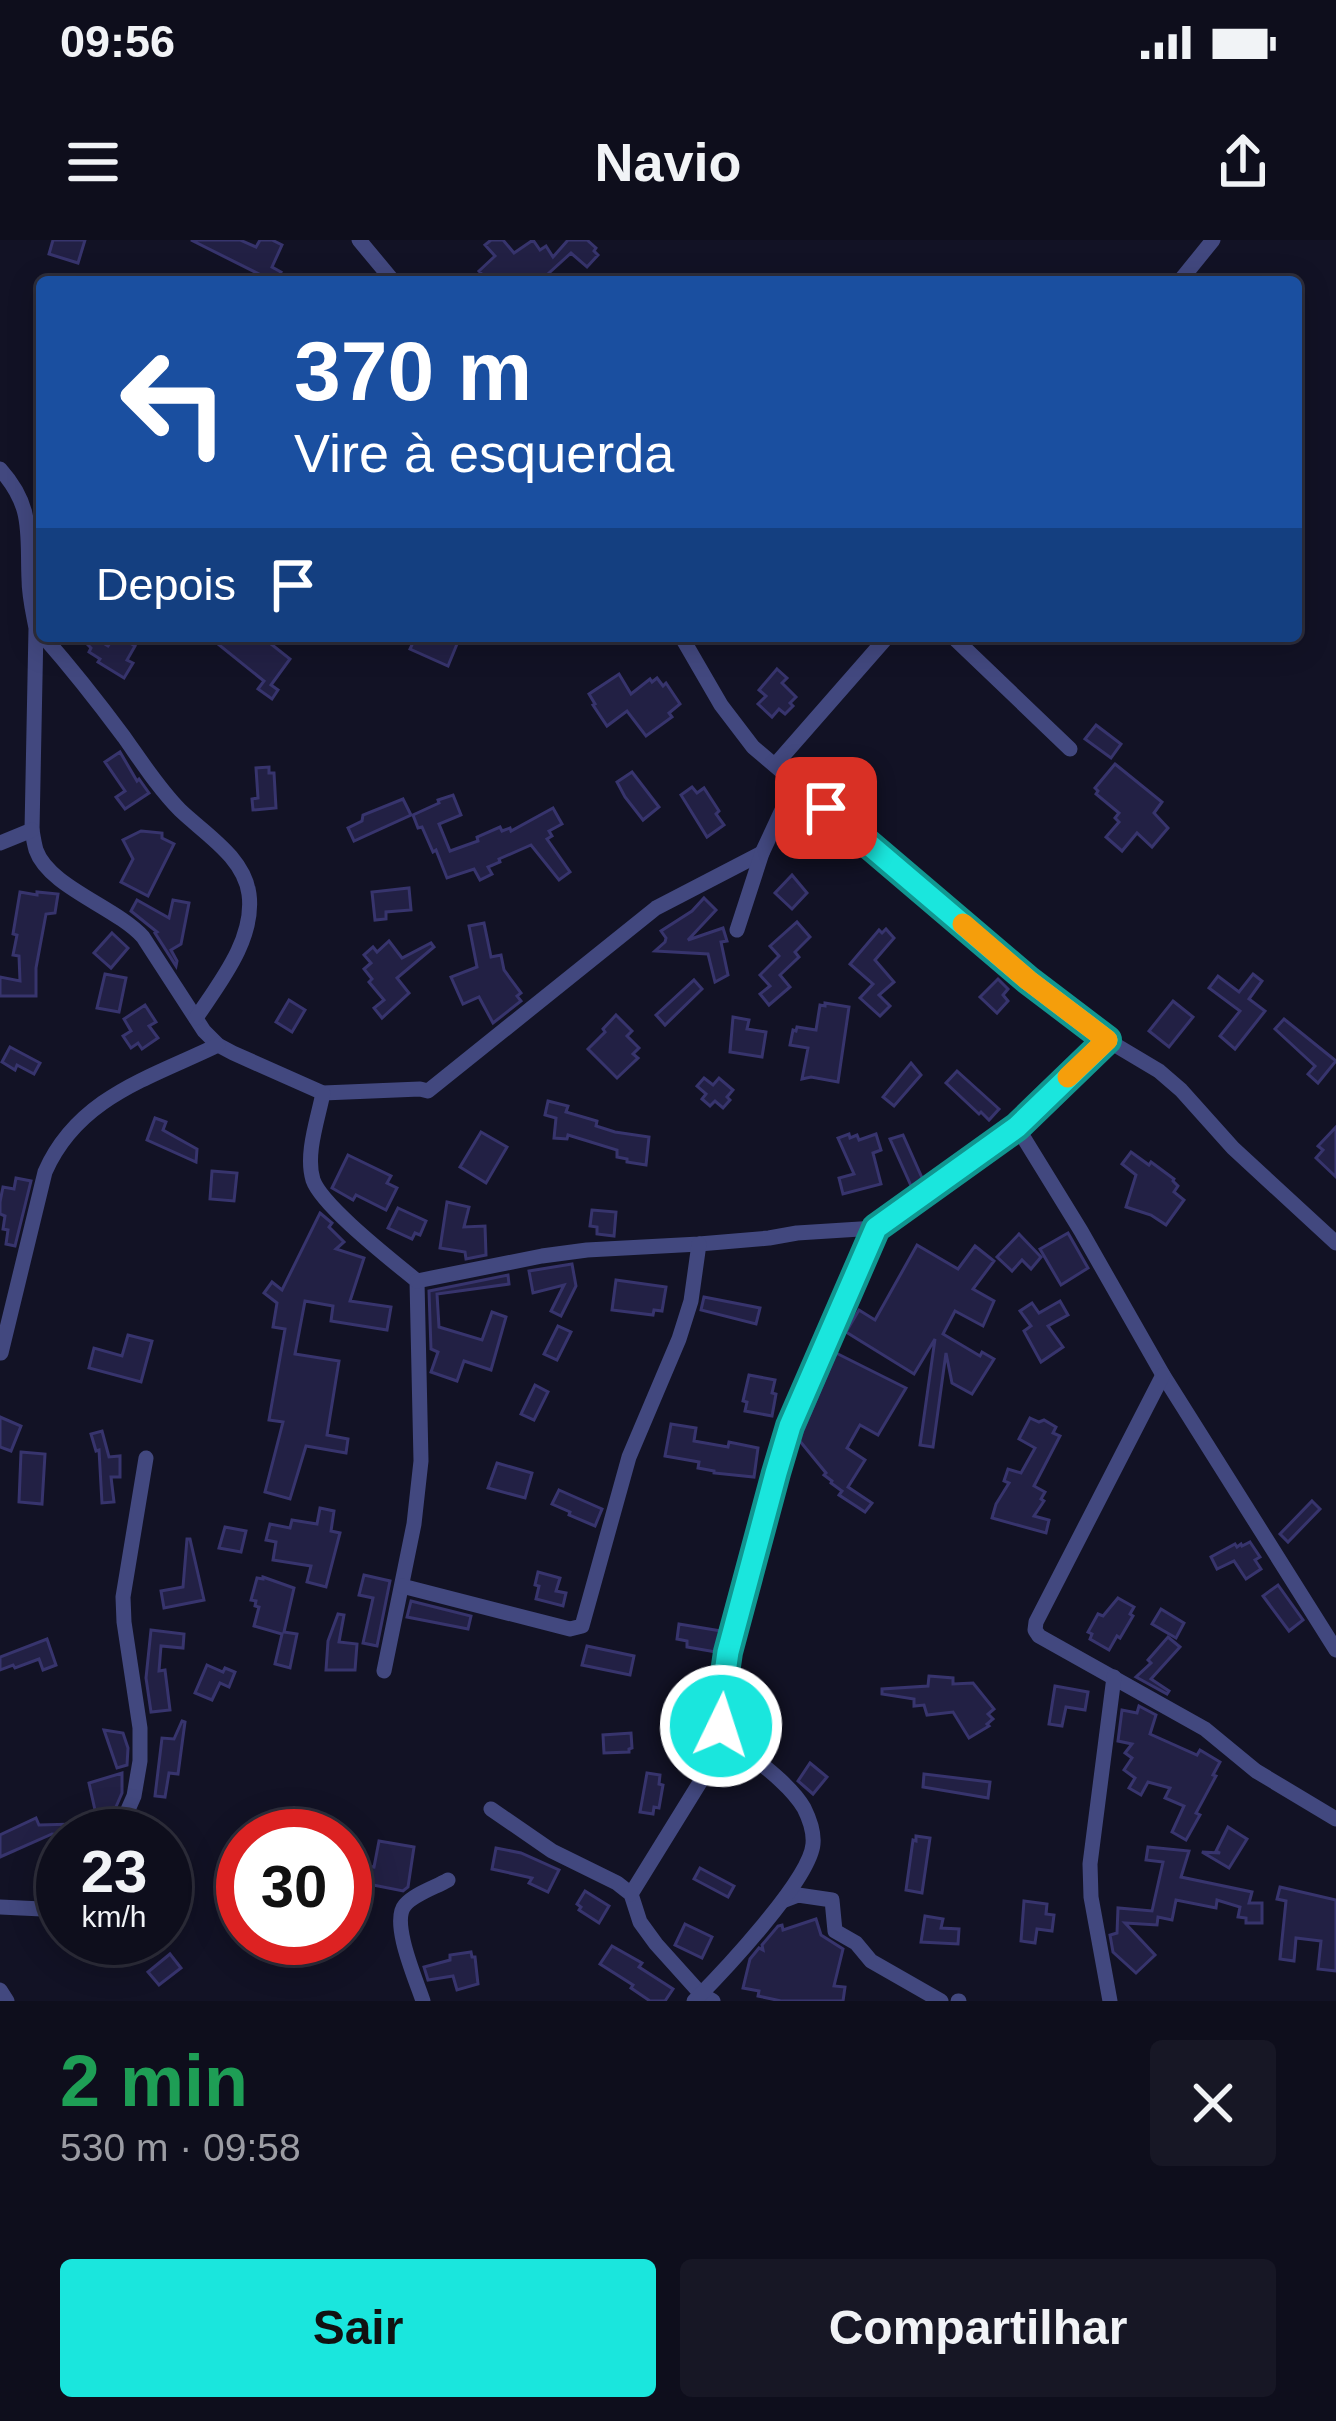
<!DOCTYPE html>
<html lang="pt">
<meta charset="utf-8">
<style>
:root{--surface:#0e0e1c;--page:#171725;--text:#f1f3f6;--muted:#9b9ca3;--line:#2e2e3b;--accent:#1ae6dd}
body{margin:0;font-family:Helvetica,sans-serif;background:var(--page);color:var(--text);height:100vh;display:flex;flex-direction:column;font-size:45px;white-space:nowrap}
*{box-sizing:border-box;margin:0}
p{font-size:39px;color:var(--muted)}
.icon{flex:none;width:66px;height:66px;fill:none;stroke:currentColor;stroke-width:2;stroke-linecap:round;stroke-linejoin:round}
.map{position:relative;height:1761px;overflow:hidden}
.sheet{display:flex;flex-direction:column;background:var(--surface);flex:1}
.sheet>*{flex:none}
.hud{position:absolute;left:36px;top:36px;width:1266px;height:366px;border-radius:12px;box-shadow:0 6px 30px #0003,0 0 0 3px var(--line);background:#1a4fa0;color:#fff;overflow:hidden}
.speed{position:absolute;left:36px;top:1569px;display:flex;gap:24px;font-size:60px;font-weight:700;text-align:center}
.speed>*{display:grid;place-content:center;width:156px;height:156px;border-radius:50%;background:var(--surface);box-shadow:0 6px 30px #0003,0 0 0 3px var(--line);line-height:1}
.speed small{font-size:30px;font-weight:400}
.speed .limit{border:18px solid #d22;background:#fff;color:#111}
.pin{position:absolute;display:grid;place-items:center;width:102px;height:102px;color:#fff;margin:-51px;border-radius:24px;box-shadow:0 6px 18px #0006}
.me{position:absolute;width:132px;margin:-66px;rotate:4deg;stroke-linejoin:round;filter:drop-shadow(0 0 9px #0008)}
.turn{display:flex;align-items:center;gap:42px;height:252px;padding:0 60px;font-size:54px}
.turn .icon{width:156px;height:156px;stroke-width:2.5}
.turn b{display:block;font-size:84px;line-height:102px}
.then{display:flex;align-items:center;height:114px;padding:0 60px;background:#0003;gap:24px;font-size:45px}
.round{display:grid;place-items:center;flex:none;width:126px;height:126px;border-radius:12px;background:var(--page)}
.summary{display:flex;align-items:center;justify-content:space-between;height:204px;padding:0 60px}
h1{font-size:72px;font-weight:600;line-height:90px;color:#1e9e55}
.action{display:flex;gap:24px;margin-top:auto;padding:24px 60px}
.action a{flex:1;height:138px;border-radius:12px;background:var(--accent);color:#111;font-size:48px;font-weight:600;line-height:138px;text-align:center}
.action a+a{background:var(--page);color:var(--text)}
.status{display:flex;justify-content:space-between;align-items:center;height:84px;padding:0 60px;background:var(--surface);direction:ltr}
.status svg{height:33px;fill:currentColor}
header{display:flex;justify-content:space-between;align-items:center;height:156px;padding:0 60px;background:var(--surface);font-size:54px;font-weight:600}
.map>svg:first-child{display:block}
.building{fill:#222044;stroke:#37346d;stroke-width:3}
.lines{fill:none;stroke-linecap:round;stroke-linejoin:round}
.minor{stroke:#42487f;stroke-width:15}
.route-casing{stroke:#119690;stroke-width:30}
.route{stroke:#1ae6dd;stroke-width:21}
.slow{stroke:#f59e0b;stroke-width:21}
</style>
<div class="status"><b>09:56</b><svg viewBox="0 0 49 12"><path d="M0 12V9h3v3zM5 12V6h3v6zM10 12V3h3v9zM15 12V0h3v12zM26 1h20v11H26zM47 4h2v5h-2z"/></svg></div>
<header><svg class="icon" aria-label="menu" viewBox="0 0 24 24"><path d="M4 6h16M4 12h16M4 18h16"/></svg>Navio<svg class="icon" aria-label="share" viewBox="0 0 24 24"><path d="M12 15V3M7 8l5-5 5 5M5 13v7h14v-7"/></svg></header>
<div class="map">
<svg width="1336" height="1761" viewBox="0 0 1336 1761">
<rect width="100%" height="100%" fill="#121225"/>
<g class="building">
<path d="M53,0h32l-7,23 -29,-9z"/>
<path d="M191,0h49l16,7 4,-7h12l10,5 -10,22 9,5 -6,10h-22l6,-8z"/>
<path d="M491,0h12l11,13 19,-13 7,10 6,-4 7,11 15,-17h19l9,8 -2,3 4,4 -11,12 -16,-14 -32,29h-50l-10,-11 16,-15 -10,-11z"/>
<path d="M79,396h13l16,10 7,-10h3l17,10 -8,14 6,3 -9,15 -26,-16 2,-3 -11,-7 2,-4z"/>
<path d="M208,396h53l29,23 -19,26 7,5 -6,9 -14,-10 6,-8z"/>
<path d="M416,396h38l-3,5 6,3 -9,22 -38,-17z"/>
<path d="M777,429l10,9 -5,5 14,14 -6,6 3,3 -8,8 -6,-5 -7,8 -14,-13 8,-8 -7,-6z"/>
<path d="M619,434l12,20 19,-15 2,3 5,-4 6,8 3,-3 14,21 -11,9 3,4 -26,19 -19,-25 -20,15 -14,-21 2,-1 -6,-10z"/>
<path d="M1096,485l25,19 -10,14 -26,-19z"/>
<path d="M120,512l17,29 2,-2 10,14 -24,16 -9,-12 9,-6 -20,-29z"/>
<path d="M1115,524l47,38 -8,11 14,15 -16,19 -15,-14 -15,18 -16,-14 13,-15 -4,-4 4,-5 -23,-19 2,-3 -3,-3z"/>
<path d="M269,527v6h5l2,35 -23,2 -1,-11 6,-1 -2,-30z"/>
<path d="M632,532l27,35 -16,13 -18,-23 -8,-15z"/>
<path d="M692,547l5,6 7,-5 15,23 -3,3 8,11 -17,12 -26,-42z"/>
<path d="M453,555l8,20 -22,9 11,27 28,-10 -1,-4 23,-10 2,4 8,-3 1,3 42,-23 9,16 -13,7 3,5 -5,3 23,33 -11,8 -28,-35 -32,14 1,3 -12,5 4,7 -12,6 -6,-11 -27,9 -11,-28 -3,2 -11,-25 -4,1 -5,-13 26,-12 -1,-3z"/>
<path d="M403,559l8,16 -57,26 -6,-13 14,-7 1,-6z"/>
<path d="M141,591l21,2v5l12,6 -26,52 -27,-14 12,-23 -10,-19z"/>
<path d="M792,635l15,18 -15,16 -17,-16z"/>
<path d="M409,648l2,22 -25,2v7l-11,1 -3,-28z"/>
<path d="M20,652l17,3v-3l21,2 -3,19 -9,1 -10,54v28h-36v-19l20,4 -1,-25 -6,-1 4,-20 -4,-1z"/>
<path d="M704,658l12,12 -28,30 35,-12 4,13 -6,1 7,33 -13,7 -7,-28 -53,-3 10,-9 1,-4 -5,-7 31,-20z"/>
<path d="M137,660l32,18 4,-18 16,3 -8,41 -10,6 6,11 -1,5 -21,-33 2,-1 -26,-21z"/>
<path d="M797,682l13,15 -15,15 4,5 -19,18 10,12 -21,18 -9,-11 10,-8 -10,-11 19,-19 -9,-10z"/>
<path d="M484,683l7,34 10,-2 3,15 17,23 -4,3 4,5 -28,22 -14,-26 -16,7 -12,-27 26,-10 -8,-41z"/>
<path d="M886,689l8,9 -19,22 19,22 -15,13 11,11 -10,10 -20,-18 13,-14 -23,-20 29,-34 3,3z"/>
<path d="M112,693l16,15 -17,20 -17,-15z"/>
<path d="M389,701l13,17 29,-15 3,4 -37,31 12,15 -27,25 -8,-10 10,-8 -15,-18 3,-3 -8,-10 7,-6 -7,-8 9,-8 4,5z"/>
<path d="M105,734l21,4 -7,34 -22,-4z"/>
<path d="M1253,734l9,7 -13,18 16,12 -30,38 -15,-13 20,-25 -31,-23 9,-12 21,16z"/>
<path d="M998,739l10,10 -5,6 5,6 -11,12 -17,-16z"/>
<path d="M694,740l8,9 -37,36 -9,-10z"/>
<path d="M289,760l16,10 -13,22 -16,-10z"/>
<path d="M1173,761l20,16 -24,30 -20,-16z"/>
<path d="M825,763l24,4 -11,75 -27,-5 -9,2 6,-31 -18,-3 3,-15 3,1 1,-4 19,3 4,-25 5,1z"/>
<path d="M145,765l11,17 -7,4 9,12 -16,11 -4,-6 -7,5 -8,-12 8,-5 -7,-12z"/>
<path d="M616,775l16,16 -5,5 12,12 -6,6 5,4 -21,20 -29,-29 17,-17 -2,-3z"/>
<path d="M733,777l16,3 -2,9 19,3 -4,25 -32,-5z"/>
<path d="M1284,779l52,42 -18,22 -10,-9 7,-8 -40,-37z"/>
<path d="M10,807l30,16 -6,11 -17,-9 -2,5 -13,-8z"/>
<path d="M911,823l10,12 -27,31 -11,-9z"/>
<path d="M957,831l42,38 -10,11 -8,-8 -2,2 -33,-31z"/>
<path d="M704,838l9,7 6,-7 14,12 -6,7 3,3 -7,8 -8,-7 -5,5 -8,-7 4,-5 -9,-8z"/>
<path d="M548,861l20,5 -2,6 31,9 -1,5 19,6 34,5 -3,28 -19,-3v-3l-10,-2v-7l-49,-15 -1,4 -13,-1 2,-20 -11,-3z"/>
<path d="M155,878l11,4 -3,8 34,19 -1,13 -49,-22z"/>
<path d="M1336,887v50l-20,-19 7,-8 -5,-4z"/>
<path d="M481,892l26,15 -21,36 -26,-16z"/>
<path d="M849,894l1,4 7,-3 2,5 17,-6 5,16 -8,3 8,31 -38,10 -4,-16 15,-4 -16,-36z"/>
<path d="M903,895l20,45 -11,8 -22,-49z"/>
<path d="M1131,912l18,13 2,-3 23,17 -1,2 5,5 -4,6 10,8 -18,25 -15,-10 -25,-8 10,-32 -14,-11z"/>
<path d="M348,915l43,21 -4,7 10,5 -11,22 -30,-15 -3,5 -21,-12z"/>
<path d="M212,931l25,2 -3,28 -24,-2z"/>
<path d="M16,938l15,3 -16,65 -9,-2 2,-14 -5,-1 2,-13 -5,-2v-12l3,-15 11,2z"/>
<path d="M447,962l22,5 -5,20 21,-1 1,29 -20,4 -1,-7 -25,-4z"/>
<path d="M398,968l28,13 -6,14 -5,-2 -3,6 -24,-11z"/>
<path d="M592,970l24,2 -2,24 -17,-2v-7l-7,-1z"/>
<path d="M320,973l12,10 -3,4 15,15 -8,7 28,9 -14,43 41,6 -4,23 -56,-9 2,-15 -28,-5 -10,53 44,7 -12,74 21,4 -2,14 -40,-7 -16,53 -25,-7 18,-70 -14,-2 16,-91 -12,-2 4,-24 -13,-10 8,-11 10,8z"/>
<path d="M1068,993l20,35 -27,17 -21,-36z"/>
<path d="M1019,994l22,23 -10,12 -9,-9 -10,11 -15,-14z"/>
<path d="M917,1005l41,24 17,-23 19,15 -21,28 21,12 -11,25 -28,-15 -12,23 37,22 2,-4 12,7 -22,35 -20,-11 -6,-30 -13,94 -13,-2 15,-106 -21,35 -68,-42 13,-22 16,10z"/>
<path d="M572,1024l4,22 -15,30 -10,-5 13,-26 -31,8 -4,-22z"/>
<path d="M508,1035l1,9 -72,10 2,33 43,13 10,-28 14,5 -15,53 -27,-9 -7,20 -26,-9 7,-20 -7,-3 -2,-58z"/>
<path d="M616,1040l50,7 -4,24 -8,-1 -1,5 -41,-5z"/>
<path d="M704,1057l56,11 -4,16 -55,-14z"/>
<path d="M1060,1061l8,14 -20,11 15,21 -22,15 -17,-31 7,-5 -11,-15 12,-8 7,10z"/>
<path d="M558,1086l13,6 -14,28 -13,-6z"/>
<path d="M128,1095l24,6 -11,41 -52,-14 5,-20 28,8z"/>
<path d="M836,1113l70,35 -28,47 -18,-10 -13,23 18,12 -17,27 24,16 -7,9 -26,-17 3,-4 -11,-8 1,-2 -8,-6 2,-2 -27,-33z"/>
<path d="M749,1135l26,5 -3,13 4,1 -4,22 -27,-5 2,-9 -4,-1z"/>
<path d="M535,1145l13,7 -14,28 -13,-6z"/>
<path d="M0,1177l21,9 -10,25 -11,-4z"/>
<path d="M1030,1178l9,4 5,-2 12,7 -3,6 7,3 -26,50 11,6 -4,7 3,2 -10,15 15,4 -3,13 -54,-15 4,-14 13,-21 -5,-2 4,-12 13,4 14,-25 -16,-9z"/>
<path d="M671,1184l25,4 -2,13 34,6 1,-5 29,6 -4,29 -40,-4v-2l-16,-3 1,-6 -34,-6z"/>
<path d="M102,1191l7,26 11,-1v21h-9l3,25 -12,1 -3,-53 -3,1 -5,-17z"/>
<path d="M21,1212l24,2 -3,50 -23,-2z"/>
<path d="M497,1223l35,10 -7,25 -37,-10z"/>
<path d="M559,1250l43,19 -7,17 -26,-11 1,-3 -18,-8z"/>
<path d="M1312,1261l8,8 -32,33 -8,-8z"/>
<path d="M320,1268l14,3 -3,20 9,2 -14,54 -19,-5 4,-16 -38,-6 3,-18 -10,-2 4,-16 20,4 2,-8 25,4z"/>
<path d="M225,1287l21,4 -5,21 -22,-4z"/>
<path d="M187,1299h3l14,61 -40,8 -3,-17 22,-4z"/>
<path d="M1250,1302l10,15 -5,3 6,9 -15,10 -12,-18 -17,8 -6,-12 24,-13 2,3 4,-3 1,2z"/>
<path d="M538,1332l22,6 -4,13 10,2 -3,13 -27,-7 3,-13 -4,-1z"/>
<path d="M364,1335l26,6 -13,65 -14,-3 10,-45 -14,-3z"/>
<path d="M263,1337l31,11 -10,44 13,2 -7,34 -15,-4 7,-30 -28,-8 5,-19 -4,-1 1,-5 -5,-1 6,-22 6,1z"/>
<path d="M1278,1345l25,35 -14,11 -26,-35z"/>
<path d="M1118,1358l16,9 -4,7 3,2 -13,22 -3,-2 -8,14 -19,-11 2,-5 -4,-2 10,-18 5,2z"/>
<path d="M411,1361l60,15 -3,13 -61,-12z"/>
<path d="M1161,1369l23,14 -8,15 -24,-14z"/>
<path d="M338,1374l6,1 -5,27 18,2 -2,26h-29l2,-29z"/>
<path d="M679,1384l42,7 -5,21 -29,-5v-6l-10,-2z"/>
<path d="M151,1390l33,4 -1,14 -22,-2 -2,25 6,-1 5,40 -19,2 -5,-34z"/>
<path d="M1168,1397l12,10 -29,32 18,12 -2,3 -31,-17 15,-14 -3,-3z"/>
<path d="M47,1399l9,26 -13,5 -4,-11 -24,9 -2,-3 -13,5v-13z"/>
<path d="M587,1406l47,10 -4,19 -48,-10z"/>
<path d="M207,1425l16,7 2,-4 10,4 -6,15 -9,-4 -8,17 -17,-7z"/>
<path d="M929,1436l24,2v6l20,-1 21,26 -6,5 5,5 -6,5 2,2 -20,12 -16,-26 -26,3 -3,-10 -10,1v-7l-32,-5v-5l46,-3z"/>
<path d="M1055,1446l33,6 -3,18 -19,-3 -4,19 -13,-2z"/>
<path d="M1139,1466l17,9 -6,19 47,21 3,-5 20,12 -7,13 3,1 -20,37 4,2 -14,25 -14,-8 12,-26 -19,-8 5,-10 -22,-6 -7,13 -12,-7 6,-10 -11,-8 8,-12 -7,-5 7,-9 -14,-3 4,-31 15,3z"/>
<path d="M182,1481l3,1 -7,52 -9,-1 -4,24 -10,-1 7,-58 12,1z"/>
<path d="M104,1490l19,3 5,15 -1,17 -10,3z"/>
<path d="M631,1493l1,15 -3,1v3l-25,1 -1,-18z"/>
<path d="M810,1523l17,14 -14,17 -15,-13z"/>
<path d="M122,1533v20l-10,23 -15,3 -8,-36z"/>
<path d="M647,1533l13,2 -1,9 4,1 -4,23 -5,-1 -1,7 -13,-2z"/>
<path d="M924,1534l66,8 -2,16 -65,-11z"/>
<path d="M36,1578l3,7 37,-1 -5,2 1,10 -20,-2 -52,23v-22z"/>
<path d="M1228,1587l19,12 -18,29 -27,-16 18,1 -4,-2z"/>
<path d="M916,1596l14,2 -8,55 -16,-3 7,-50 3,1z"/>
<path d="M379,1601l35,6 -6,40 -5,4 -55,-11 3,-16 23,3z"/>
<path d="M1148,1607l41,4 -8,26 71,15 -3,11h13v20h-16v-5l-8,-1 2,-10 -23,-7 -1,8 -40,-8 -4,20 -14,-3 -1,8 -32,-2 30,32 -19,18 -23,-21 -3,-17 7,-2 1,-25 34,3 11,-49 -17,-2z"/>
<path d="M496,1608l25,5 38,17 -11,22 -19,-9 3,-5 -40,-9z"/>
<path d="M700,1628l34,18 -6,11 -34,-18z"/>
<path d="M1280,1647l56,13v71l-18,-2 3,-28 -25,-3 -2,23 -14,-2 6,-58 -9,-2z"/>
<path d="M585,1651l24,15 -10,17 -20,-13 2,-3 -4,-3z"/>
<path d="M1024,1661l23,3 -1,10 8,1 -2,16 -15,-2 -2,14 -14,-2z"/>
<path d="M925,1676l18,3 -2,9 18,1 -1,15 -37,-2z"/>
<path d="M816,1679l5,16 22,14 -9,37 11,1 -2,14h-62l-23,-5 1,-5 -16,-3 7,-29 9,-11 4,2 -1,-5 16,-19 4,-1 1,5z"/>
<path d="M685,1684l27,13 -10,21 -27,-13z"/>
<path d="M612,1706l30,17 -3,4 34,22 -8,12h-15l-19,-13 2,-3 -33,-21z"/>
<path d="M471,1712l1,5h3l3,27 -21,6 -4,-14 -25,4 -4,-13 26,-7v-5z"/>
<path d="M170,1714l11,14 -22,17 -11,-13z"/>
</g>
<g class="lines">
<g class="minor">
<path d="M359,0l35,42"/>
<path d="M1179,42l34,-42"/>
<path d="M0,229c34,38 27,64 29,110 0,17 4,33 7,49l-4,202c1,6 2,13 4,20 13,37 80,57 107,87l61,94 14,14 15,8 90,40 97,-4 8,2 228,-183 106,-55"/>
<path d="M43,396c29,33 55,66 81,101 17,24 35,52 56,73 25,24 64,47 69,84 6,45 -29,88 -53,124"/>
<path d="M681,396l40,69 32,42 275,233 79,60 52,31 22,19 52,58 103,95"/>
<path d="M952,396l118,113"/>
<path d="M775,525l113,-129"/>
<path d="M0,603l32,-13"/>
<path d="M737,690l25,-77 33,-71"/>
<path d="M323,853c-5,26 -18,61 -10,87 9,26 80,81 104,101l4,180 -7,63 -30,147"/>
<path d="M1017,887l64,104 82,144 173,275"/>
<path d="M417,1041l125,-25 45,-6 112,-6 70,-6 28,-5 79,-5"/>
<path d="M1,1113l44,-181c33,-75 105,-94 173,-127"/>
<path d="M1163,1135l-127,247 -1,8 4,6 166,93 51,42 80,48"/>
<path d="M402,1346l168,43 12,-3 47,-169 50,-118 12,-38 8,-57"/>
<path d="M491,1569l61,42 65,32 14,11 9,28 16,22 45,50 12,7"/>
<path d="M120,1596v-8l14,-32 6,-35v-33l-16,-106 -1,-25 23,-139"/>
<path d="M631,1654l97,-157"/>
<path d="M785,1660l13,-5 34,5 3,31 21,12 15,18 70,40"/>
<path d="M0,1667l63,3"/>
<path d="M0,1750l7,11"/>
<path d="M423,1761c-6,-19 -33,-79 -18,-96 9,-11 31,-18 43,-25"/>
<path d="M694,1761c28,-28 116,-121 119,-157 1,-11 -4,-26 -9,-36 -15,-26 -53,-51 -76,-71l-7,-11 -2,-12 9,-62 47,-179 16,-47 85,-198 141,-101 90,-87"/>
<path d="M958,1761h1"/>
<path d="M1110,1761l-19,-104 -1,-33 24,-187"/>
</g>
</g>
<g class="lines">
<defs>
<path id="route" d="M721,1486l-2,-12 9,-62 48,-179 14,-47 86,-198 141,-101 90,-87 -79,-60 -202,-172"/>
</defs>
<use href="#route" class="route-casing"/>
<use href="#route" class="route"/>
<path class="slow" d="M963,684l65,56 79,60 -39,37"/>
</g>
</svg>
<div class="speed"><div>23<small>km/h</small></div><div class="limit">30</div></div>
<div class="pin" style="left:826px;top:568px;background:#d93025"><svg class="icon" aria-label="arrive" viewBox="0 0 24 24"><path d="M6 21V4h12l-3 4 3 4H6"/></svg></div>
<svg class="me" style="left:721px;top:1486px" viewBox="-20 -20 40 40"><circle r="17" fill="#1ae6dd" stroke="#fff" stroke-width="3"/><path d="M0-11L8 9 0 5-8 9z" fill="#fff"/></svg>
<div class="hud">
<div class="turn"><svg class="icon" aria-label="left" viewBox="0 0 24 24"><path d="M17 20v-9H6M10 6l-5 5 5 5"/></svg><div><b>370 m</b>Vire à esquerda</div></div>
<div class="then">Depois<svg class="icon" aria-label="arrive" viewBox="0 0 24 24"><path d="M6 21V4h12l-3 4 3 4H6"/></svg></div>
</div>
</div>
<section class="sheet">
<div class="summary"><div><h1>2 min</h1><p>530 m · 09:58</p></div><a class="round"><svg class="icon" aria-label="close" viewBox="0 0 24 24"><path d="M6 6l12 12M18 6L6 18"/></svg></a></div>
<div class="action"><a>Sair</a><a>Compartilhar</a></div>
</section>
